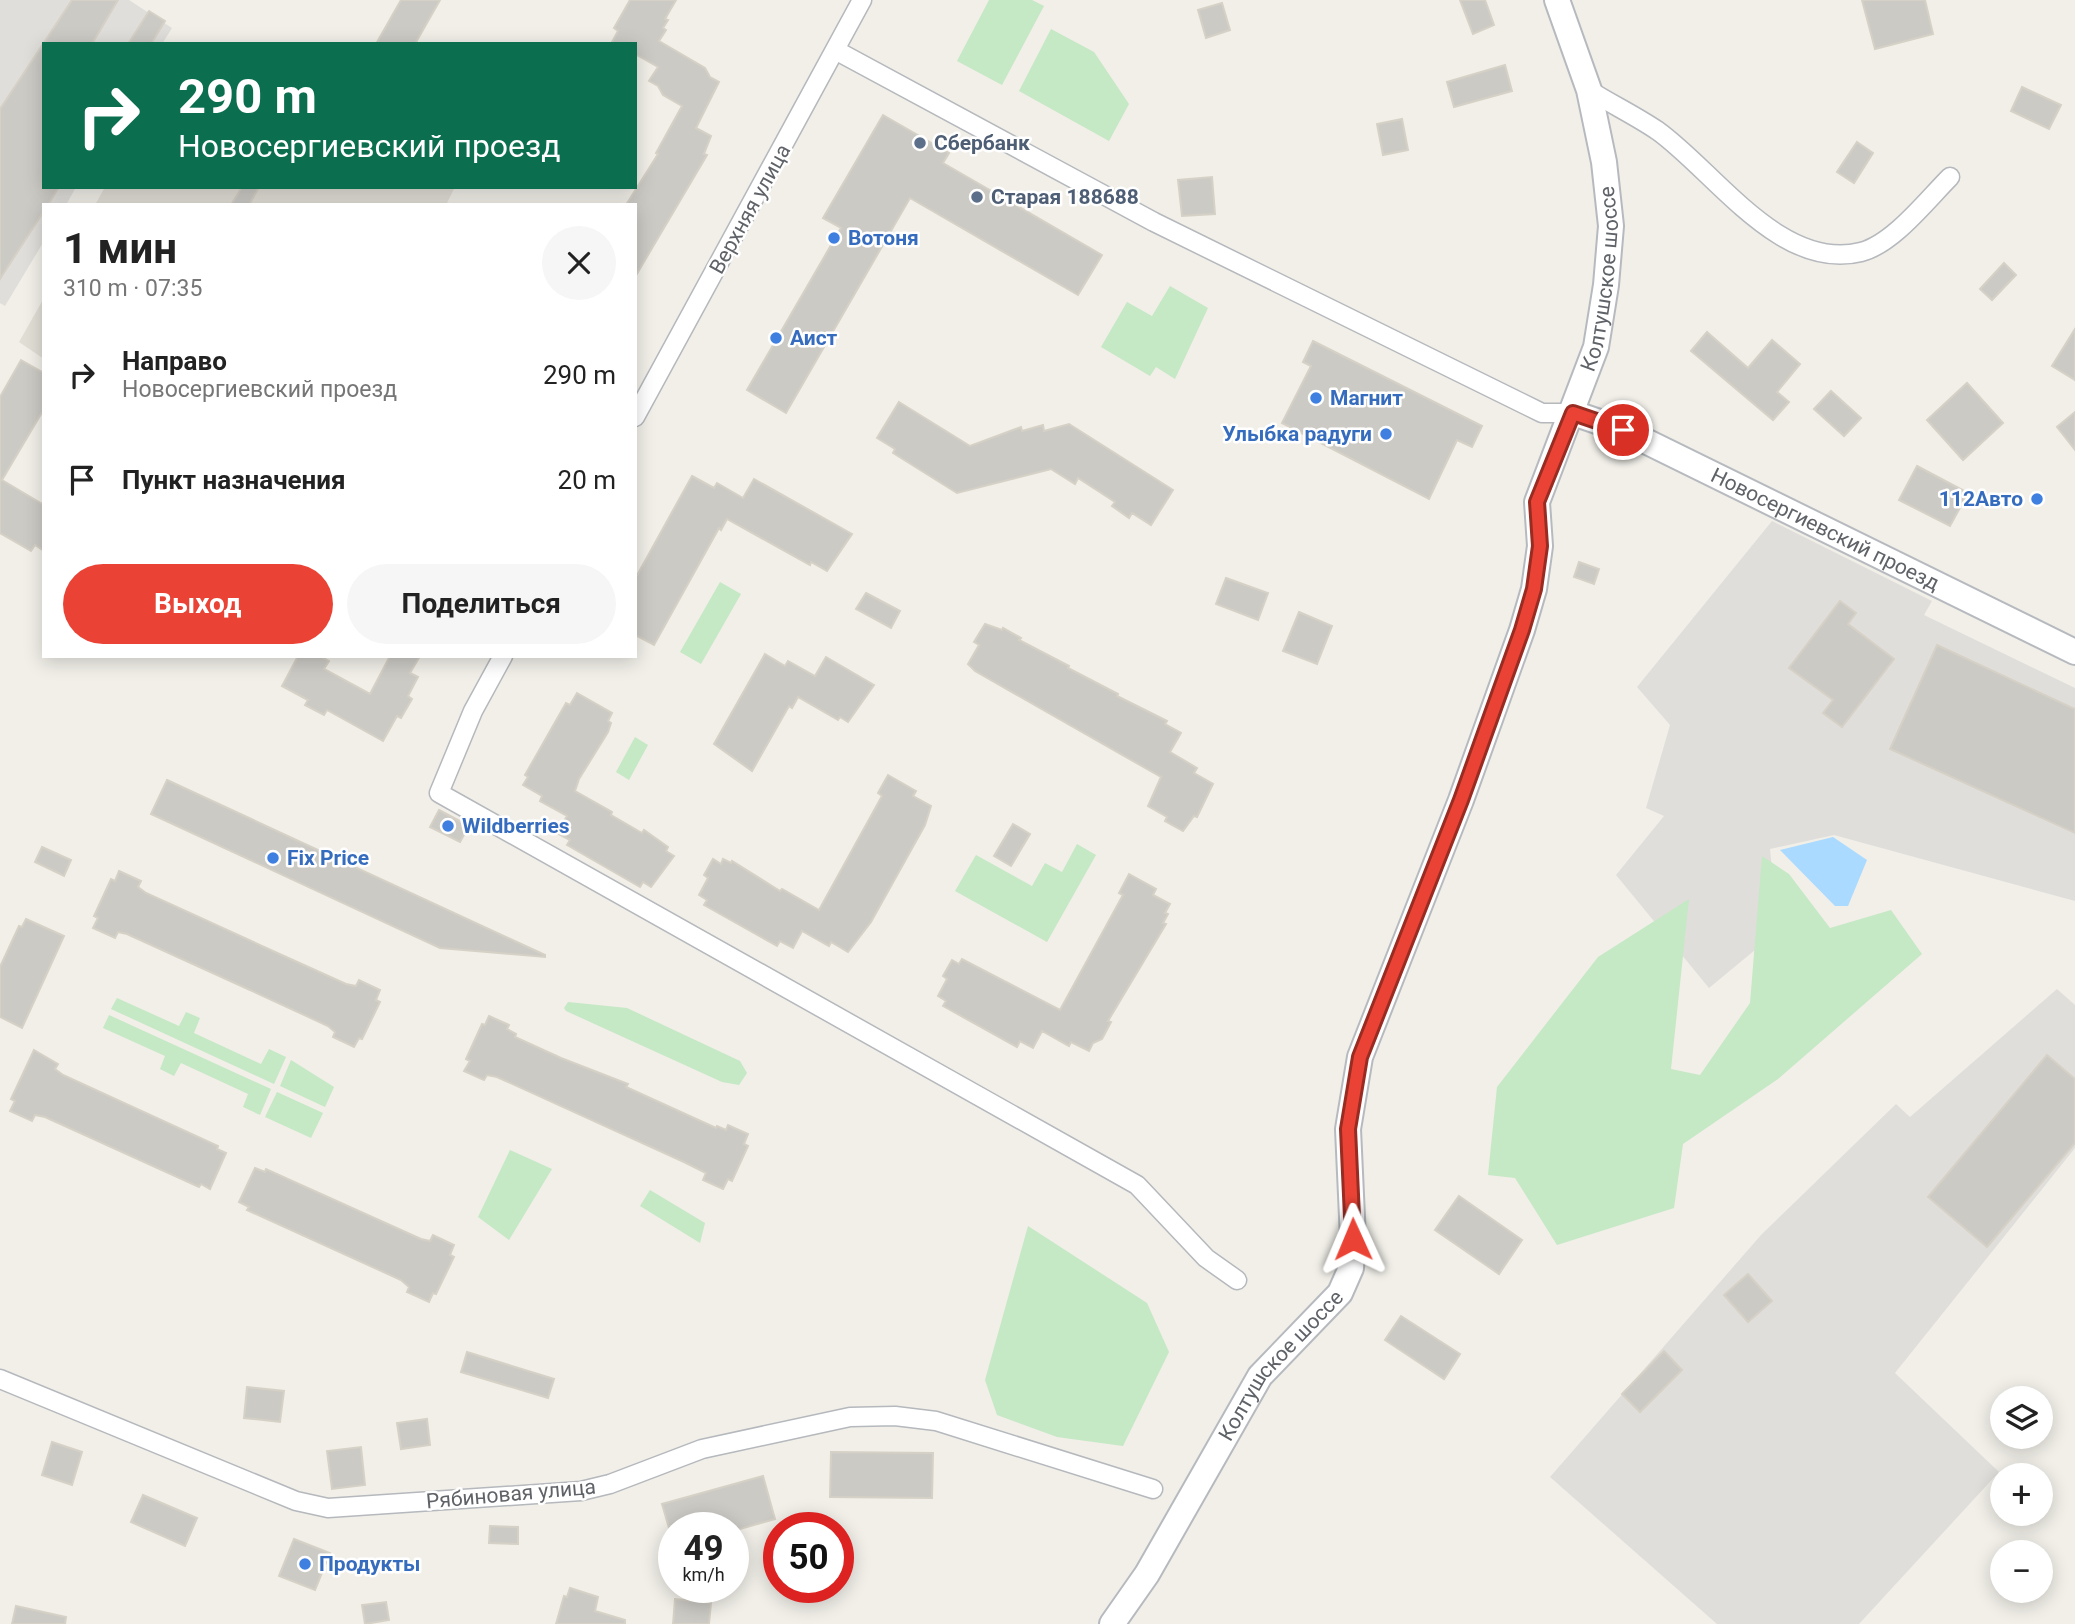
<!DOCTYPE html>
<html lang="ru">
<meta charset="utf-8">
<style>
:root{--surface:#fff;--page:#f6f6f6;--text:#222;--muted:#767676;--accent:#ea4335}
body{margin:0;font-family:Roboto,sans-serif;background:var(--page);color:var(--text);height:100vh;display:flex;flex-direction:column;font-size:26px;white-space:nowrap}
*{box-sizing:border-box;margin:0}
p{font-size:23px;color:var(--muted)}
.icon{flex:none;width:38px;height:38px;fill:none;stroke:currentColor;stroke-width:2;stroke-linecap:round;stroke-linejoin:round}
.map{position:relative;flex:1;overflow:hidden}
.panel{position:absolute;left:42px;top:203px;width:595px;height:455px;display:flex;flex-direction:column;background:var(--surface);border-radius:0px;box-shadow:0 4px 18px #0003}
.panel>*{flex:none}
.guide{position:absolute;left:42px;top:42px;width:595px;height:147px;border-radius:0px;box-shadow:0 4px 18px #0003;background:#0b6e4f;color:#fff;overflow:hidden}
.buttons{position:absolute;left:1990px;top:1386px;display:grid;gap:14px}
.buttons a{display:grid;place-items:center;width:63px;height:63px;border-radius:50%;background:var(--surface);box-shadow:0 4px 18px #0003;font-size:35px}
.speed{position:absolute;left:658px;top:1512px;display:flex;gap:14px;font-size:35px;font-weight:700;text-align:center}
.speed>*{display:grid;place-content:center;width:91px;height:91px;border-radius:50%;background:var(--surface);box-shadow:0 4px 18px #0003;line-height:1}
.speed small{font-size:18px;font-weight:400}
.speed .limit{border:10px solid #d22;background:#fff;color:#111}
.pin{position:absolute;display:grid;place-items:center;width:60px;height:60px;color:#fff;margin:-30px;border:4px solid #fff;border-radius:50%;box-shadow:0 2px 7px #0007}
.me{position:absolute;width:77px;margin:-38px;rotate:359deg;stroke-linejoin:round;filter:drop-shadow(0 0 5px #0008)}
.turn{display:flex;align-items:center;gap:24px;height:147px;padding:0 21px;font-size:32px}
.turn .icon{width:91px;height:91px;stroke-width:2.5}
.turn b{display:block;font-size:49px;line-height:60px}
.round{display:grid;place-items:center;flex:none;width:74px;height:74px;border-radius:37px;background:var(--page)}
.summary{display:flex;align-items:center;justify-content:space-between;height:119px;padding:0 21px}
h1{font-size:42px;font-weight:700;line-height:52px}
.action{display:flex;gap:14px;margin-top:auto;padding:14px 21px}
.action a{flex:1;height:80px;border-radius:42px;background:var(--accent);color:#fff;font-size:28px;font-weight:700;line-height:80px;text-align:center}
.action a+a{background:var(--page);color:var(--text)}
ul{padding:0;list-style:none}
li{display:flex;align-items:center;gap:21px;height:105px;padding:0 21px}
li div{flex:1}
li b{display:block;font-size:26px}
li em{font-style:normal}
.map>svg:first-child{display:block}
.industrial{fill:#e0deda}
.education{fill:#e1ded6}
.green{fill:#c5e8c5}
.water{fill:#aadaff}
.building{fill:#cccac5;stroke:#d6d1c6;stroke-width:2}
.lines{fill:none;stroke-linecap:round;stroke-linejoin:round}
.street-casing{stroke:#b5b8bc;stroke-width:21}
.secondary-casing{stroke:#b6babf;stroke-width:28}
.street{stroke:#fff;stroke-width:18}
.secondary{stroke:#fff;stroke-width:24}
.route-casing{stroke:#982c22;stroke-width:18}
.route{stroke:#ea4335;stroke-width:12}
.service-dot{fill:#5c6f8a;stroke:#fff;stroke-width:2.5}
.shop-dot{fill:#3f7fe0;stroke:#fff;stroke-width:2.5}
.labels{text-anchor:middle;stroke-width:5;stroke-linejoin:round;paint-order:stroke}
.service-label{font-size:21px;font-weight:bold;fill:#4e5e75;stroke:#fff;text-anchor:start}
.street-label{font-size:21px;fill:#5f6368;stroke:#fff}
.shop-label{font-size:21px;font-weight:bold;fill:#366cbe;stroke:#fff;text-anchor:start}
</style>
<div class="map">
<svg width="2075" height="1624" viewBox="0 0 2075 1624">
<rect width="100%" height="100%" fill="#f1efe8"/>
<g class="industrial">
<path d="M0,0h129l43,28 -10,16h-118v143h32l-10,18h-22v36l-39,65 -5,-3z"/>
<path d="M1772,521l160,80 -8,14 151,73v213l-241,-66 -64,14 8,82 -69,57 -93,-113 48,-59 -18,-8 24,-83 -33,-38z"/>
<path d="M2057,989l18,16v143l-180,225 104,99 -140,152h-142l-167,-147 211,-242 135,-131 14,13z"/>
</g>
<g class="education">
<path d="M105,187h350l-9,18h-351z"/>
<path d="M44,298v61l-25,-17z"/>
</g>
<g class="green">
<path d="M989,0h43l12,6 -42,79 -45,-24z"/>
<path d="M1051,29l43,23 35,52 -20,37 -90,-50z"/>
<path d="M1170,286l38,22 -33,71 -19,-12 -6,9 -49,-29 26,-45 25,14z"/>
<path d="M720,582l21,12 -40,70 -21,-12z"/>
<path d="M635,737l13,8 -19,35 -13,-8z"/>
<path d="M1077,844l19,11 -49,87 -92,-51 21,-36 56,31 13,-23 17,9z"/>
<path d="M1762,856l27,18 41,54 61,-18 31,44 -144,125 -95,65 -9,64 -117,37 -42,-67 -27,-3 9,-88 101,-130 91,-58 -18,170 29,6 50,-72z"/>
<path d="M117,998l62,28 7,-14 14,6 -6,15 67,31 8,-15 17,8 -12,27 -163,-75z"/>
<path d="M568,1002l59,6 113,53 7,12 -8,12 -17,-3 -156,-71 -2,-3z"/>
<path d="M109,1015l162,74 -11,26 -17,-8 5,-13 -67,-31 -7,13 -14,-7 5,-13 -62,-28z"/>
<path d="M291,1060l43,27 -9,20 -45,-21z"/>
<path d="M277,1092l46,21 -12,25 -46,-21z"/>
<path d="M510,1150l42,19 -43,71 -31,-23z"/>
<path d="M650,1190l55,33 -5,20 -60,-37z"/>
<path d="M1028,1226l119,77 22,49 -46,94 -66,-9 -60,-22 -12,-35z"/>
</g>
<path class="water" d="M1833,837l34,23 -19,46h-13l-55,-56z"/>
<g class="building">
<path d="M72,0h46l-26,44h-48v143h15l-11,18h-4v6l-44,68v-170z"/>
<path d="M401,0h39l-25,44h-39z"/>
<path d="M630,0h46l-11,19 3,1 -5,8 3,2 -7,11 46,27 5,9 9,5 -23,46 15,8 -7,18 3,1 -72,122v-72h-9l32,-51 -2,-1 26,-47 -19,-11 -5,-9 -9,-5 9,-14 -23,-13v-10h-24l7,-13 -4,-3z"/>
<path d="M1460,0h25l9,25 -21,9z"/>
<path d="M1862,0h63l8,34 -58,15z"/>
<path d="M1222,3l8,27 -24,8 -8,-28z"/>
<path d="M149,11l16,10 -14,23h-23z"/>
<path d="M1505,65l7,26 -58,16 -7,-25z"/>
<path d="M2022,87l39,18 -12,24 -38,-18z"/>
<path d="M883,115l66,38 -6,10 159,92 -24,40 -168,-97 -124,215 -39,-23 94,-162 -18,-10z"/>
<path d="M1402,119l6,31 -25,5 -6,-31z"/>
<path d="M1857,142l16,11 -19,30 -17,-11z"/>
<path d="M1212,177l3,37 -33,2 -4,-36z"/>
<path d="M242,187h17l-10,18h-18z"/>
<path d="M2004,263l12,12 -24,25 -12,-11z"/>
<path d="M2075,329v51l-23,-14z"/>
<path d="M1707,332l41,36 24,-28 28,24 -23,28 12,10 -16,18 -82,-69z"/>
<path d="M1313,341l169,85 -10,21 -15,-7 -28,59 -147,-76 29,-57 -8,-4z"/>
<path d="M21,360l23,13v36l-42,71 42,25v46l-9,-6 -4,6 -31,-18v-136z"/>
<path d="M1967,383l36,40 -40,37 -36,-40z"/>
<path d="M1831,391l30,27 -17,18 -30,-27z"/>
<path d="M899,402l71,44 51,-19 1,4 21,-6 1,6 25,-7 104,66 -22,35 -19,-12 -3,5 -17,-12 3,-4 -37,-24 -3,6 -24,-15 -94,24 -64,-40 2,-4 -18,-11z"/>
<path d="M2075,412v38l-18,-23z"/>
<path d="M1917,466l51,27 -18,33 -51,-26z"/>
<path d="M692,476l22,12 3,-5 26,15 11,-19 98,55 -25,37 -16,-9 -1,3 -83,-46 -6,11 -2,-2 -65,117 -19,-10v-56z"/>
<path d="M1579,562l20,7 -5,15 -20,-7z"/>
<path d="M1226,578l42,15 -10,27 -42,-16z"/>
<path d="M866,593l34,18 -9,17 -35,-19z"/>
<path d="M1840,601l16,12 -8,11 46,35 -52,68 -19,-14 10,-13 -44,-32z"/>
<path d="M1299,612l33,14 -15,38 -34,-13z"/>
<path d="M985,624l17,6 1,-2 18,10 -2,2 50,26 -1,2 50,26 -1,2 50,25 -2,3 16,9 -11,19 27,16 -3,5 19,11 -16,33 -3,-1 -11,15 -18,-10 2,-4 -19,-11 13,-29 -186,-106 -7,-7 11,-19 -5,-3z"/>
<path d="M1937,645l138,64v124l-185,-84z"/>
<path d="M765,654l20,12 3,-5 27,15 11,-19 48,28 -26,37 -8,-5 -2,3 -40,-23 -6,11 -3,-2 -37,65 -38,-27z"/>
<path d="M298,656h22l9,5 -5,8 46,25 20,-38h30l-10,17 8,4 -10,19 4,3 -11,19 -4,-2 -14,25 -56,-31 -3,5 -19,-10 3,-5 -26,-14z"/>
<path d="M577,693l35,20 -4,8 3,2 -3,9 -29,47 -4,12 37,21 -1,3 31,18 2,-3 24,17 -2,4 8,5 -23,31 -8,-5 -3,5 -73,-42 3,-5 -13,-7 10,-17 -27,-15 2,-5 -19,-11 5,-8 -3,-2 41,-72 4,2z"/>
<path d="M888,775l28,16 -3,5 18,10 -6,19 -54,97 -23,30 -17,-10 -2,4 -27,-15 -9,17 -13,-7 -3,5 -73,-41 3,-5 -8,-5 9,-17 -4,-3 9,-16 8,5 2,-5 8,4 1,-2 48,30 2,-2 37,21 63,-114 -4,-3z"/>
<path d="M167,780l378,175v2l-105,-9 -289,-134z"/>
<path d="M439,810l30,16 -9,16 -30,-15z"/>
<path d="M1013,824l17,10 -19,32 -17,-10z"/>
<path d="M42,847l29,13 -7,16 -29,-14z"/>
<path d="M119,871l22,10 -3,6 8,6 138,63 62,28 10,2 3,-6 21,10 -4,10 4,2 -18,37 -3,-1 -5,9 -21,-10 2,-5 -7,-6 -78,-36 -123,-56 -9,-2 -3,6 -22,-10 5,-10 -4,-2 17,-37 4,2z"/>
<path d="M1129,874l27,15 -3,6 17,9 -5,9 3,1 -5,9 3,1 -58,97 3,1 -9,17 -9,4 -4,8 -18,-9 -2,4 -27,-15 -9,17 -13,-7 -3,6 -74,-41 3,-5 -8,-5 9,-17 -4,-3 9,-16 7,4 3,-5 98,51 63,-115 -4,-2z"/>
<path d="M26,919l38,17 -42,92 -22,-11v-50l19,-41 3,1z"/>
<path d="M489,1016l20,9 -2,4 9,5 -1,3 46,21 67,26 -2,3 90,41 1,-2 9,4 2,-5 20,9 -4,10 4,2 -16,35 -4,-2 -5,10 -20,-9 3,-7 -22,-11 -187,-85 -10,-2 -3,5 -20,-9 6,-10 -4,-2 16,-35 3,1z"/>
<path d="M34,1050l24,14 -3,5 8,6 155,71 -1,3 9,4 -16,36 -9,-5 -2,3 -154,-70 -10,-2 -3,6 -22,-10 5,-10 -4,-2z"/>
<path d="M2047,1055l28,24v64l-88,104 -59,-50z"/>
<path d="M255,1168l10,4 1,-3 155,70 9,2 3,-6 21,10 -4,10 4,2 -18,37 -3,-1 -4,9 -22,-10 2,-5 -8,-7 -154,-70 2,-3 -10,-5z"/>
<path d="M1459,1196l63,44 -23,34 -64,-44z"/>
<path d="M1748,1274l24,27 -24,21 -24,-27z"/>
<path d="M1401,1316l59,38 -16,25 -59,-39z"/>
<path d="M1664,1351l18,19 -42,42 -18,-18z"/>
<path d="M467,1352l87,27 -6,19 -87,-26z"/>
<path d="M247,1387l37,4 -4,31 -36,-4z"/>
<path d="M427,1419l3,26 -29,4 -4,-26z"/>
<path d="M52,1442l30,10 -10,33 -30,-10z"/>
<path d="M361,1447l4,38 -33,4 -5,-38z"/>
<path d="M831,1452l102,1 -1,45 -102,-1z"/>
<path d="M763,1476l12,43 -42,12v-3h-64l-7,-24z"/>
<path d="M143,1495l54,23 -12,28 -54,-24z"/>
<path d="M490,1526l28,1v17l-29,-1z"/>
<path d="M294,1539l36,14 -15,37 -36,-14z"/>
<path d="M570,1588l28,9 -3,14 30,9v4h-69l8,-28 3,1z"/>
<path d="M675,1599l36,4 -2,21h-36z"/>
<path d="M386,1602l3,18 -24,4 -3,-19z"/>
<path d="M16,1606l50,11 -1,7h-53z"/>
</g>
<g class="lines">
<defs>
<g id="street">
<path d="M837,51l317,171 388,191h31"/>
<path d="M1589,90c22,14 47,26 69,41 57,41 123,141 203,121 32,-8 66,-52 89,-75"/>
<path d="M635,417l227,-417"/>
<path d="M503,656l-30,55 -34,82 698,392 69,73 31,22"/>
<path d="M0,1379l296,122 32,7 253,-17 29,-7 92,-35 148,-32 45,-1 41,5 217,68"/>
</g>
<g id="secondary">
<path id="s1" d="M1573,413l50,17 452,222"/>
<path id="s2" d="M1112,1624l35,-50 113,-198 80,-83 11,-25 2,-29 -5,-110 12,-72 101,-257 61,-170 12,-41 6,-43 -3,-44 59,-155 10,-62 5,-59 -7,-64 -15,-72 -32,-90"/>
</g>
</defs>
<use href="#street" class="street-casing"/>
<use href="#secondary" class="secondary-casing"/>
<use href="#street" class="street"/>
<use href="#secondary" class="secondary"/>
</g>
<g class="lines">
<defs>
<path id="route" d="M1353,1239l-5,-110 12,-72 101,-257 61,-170 12,-41 6,-43 -3,-44 36,-89 50,17"/>
</defs>
<use href="#route" class="route-casing"/>
<use href="#route" class="route"/>
</g>
<g class="service-dot">
<circle cx="920" cy="143" r="7"/>
<circle cx="977" cy="197" r="7"/>
</g>
<g class="shop-dot">
<circle cx="834" cy="238" r="7"/>
<circle cx="776" cy="338" r="7"/>
<circle cx="1316" cy="398" r="7"/>
<circle cx="1386" cy="434" r="7"/>
<circle cx="2037" cy="499" r="7"/>
<circle cx="448" cy="826" r="7"/>
<circle cx="273" cy="858" r="7"/>
<circle cx="305" cy="1564" r="7"/>
</g>
<g class="labels">
<g class="service-label">
<text x="934" y="150">Сбербанк</text>
<text x="991" y="204">Старая 188688</text>
</g>
<g class="street-label">
<text transform="translate(750 209) rotate(-61)" y="7">Верхняя улица</text>
<text dy="7" stroke="none"><textPath href="#s2" startOffset="1465">Колтушское шоссе</textPath></text>
<text dy="7" stroke="none"><textPath href="#s1" startOffset="278">Новосергиевский проезд</textPath></text>
<text dy="7" stroke="none"><textPath href="#s2" startOffset="310">Колтушское шоссе</textPath></text>
<text transform="translate(511 1494) rotate(-5)" y="7">Рябиновая улица</text>
</g>
<g class="shop-label">
<text x="848" y="245">Вотоня</text>
<text x="790" y="345">Аист</text>
<text x="1330" y="405">Магнит</text>
<text x="1372" y="441" text-anchor="end">Улыбка радуги</text>
<text x="2023" y="506" text-anchor="end">112Авто</text>
<text x="462" y="833">Wildberries</text>
<text x="287" y="865">Fix Price</text>
<text x="319" y="1571">Продукты</text>
</g>
</g>
</svg>
<div class="buttons">
<a><svg class="icon" aria-label="layers" viewBox="0 0 24 24"><path d="M12 4l9 5-9 5-9-5zM3 14l9 5 9-5"/></svg></a>
<a>+</a>
<a>−</a>
</div>
<div class="speed"><div>49<small>km/h</small></div><div class="limit">50</div></div>
<div class="pin" style="left:1623px;top:430px;background:#d93025"><svg class="icon" aria-label="arrive" viewBox="0 0 24 24"><path d="M6 21V4h12l-3 4 3 4H6"/></svg></div>
<svg class="me" style="left:1353px;top:1239px" viewBox="-20 -20 40 40"><path d="M0-17L14 15 0 8-14 15z" fill="#ea4335" stroke="#fff" stroke-width="4"/></svg>
<div class="guide">
<div class="turn"><svg class="icon" aria-label="right" viewBox="0 0 24 24"><path d="M7 20v-9h11M14 6l5 5-5 5"/></svg><div><b>290 m</b>Новосергиевский проезд</div></div>
</div>
<section class="panel">
<div class="summary"><div><h1>1 мин</h1><p>310 m · 07:35</p></div><a class="round"><svg class="icon" aria-label="close" viewBox="0 0 24 24"><path d="M6 6l12 12M18 6L6 18"/></svg></a></div>
<ul>
<li><svg class="icon" aria-label="right" viewBox="0 0 24 24"><path d="M7 20v-9h11M14 6l5 5-5 5"/></svg><div><b>Направо</b><p>Новосергиевский проезд</p></div><em>290 m</em></li>
<li><svg class="icon" aria-label="arrive" viewBox="0 0 24 24"><path d="M6 21V4h12l-3 4 3 4H6"/></svg><div><b>Пункт назначения</b></div><em>20 m</em></li>
</ul>
<div class="action"><a>Выход</a><a>Поделиться</a></div>
</section>
</div>
